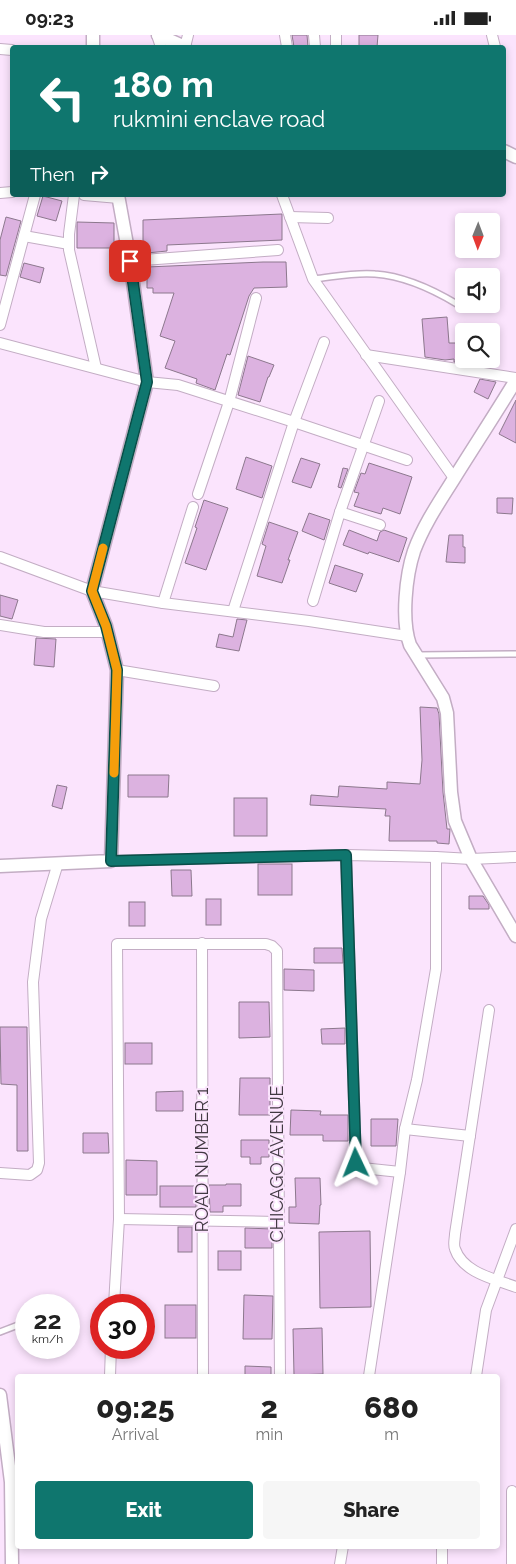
<!DOCTYPE html>
<style>
:root{--surface:#fff;--page:#f6f6f6;--text:#222;--muted:#767676;--accent:#0f766e}
body{margin:0;font-family:Raleway,sans-serif;background:var(--page);color:var(--text);height:100vh;display:flex;flex-direction:column;font-size:19px;white-space:nowrap}
*{box-sizing:border-box;margin:0}
p{font-size:16px;color:var(--muted)}
.icon{flex:none;width:28px;height:28px;fill:none;stroke:currentColor;stroke-width:2;stroke-linecap:round;stroke-linejoin:round}
.map{position:relative;flex:1;overflow:hidden}
.side{position:absolute;left:15px;top:1339px;width:485px;height:175px;display:flex;flex-direction:column;background:var(--surface);border-radius:5px;box-shadow:0 2px 8px #0003}
.side>*{flex:none}
.banner{position:absolute;left:10px;top:10px;width:496px;height:152px;border-radius:5px;box-shadow:0 2px 8px #0003;background:#0f766e;color:#fff;overflow:hidden}
.needle{width:32px;rotate:181deg}
.controls{position:absolute;left:455px;top:178px;display:grid;gap:10px}
.controls a{display:grid;place-items:center;width:45px;height:45px;border-radius:5px;background:var(--surface);box-shadow:0 2px 8px #0003;font-size:25px}
.speed{position:absolute;left:15px;top:1259px;display:flex;gap:10px;font-size:25px;font-weight:700;text-align:center}
.speed>*{display:grid;place-content:center;width:65px;height:65px;border-radius:50%;background:var(--surface);box-shadow:0 2px 8px #0003;line-height:1}
.speed small{font-size:12px;font-weight:400}
.speed .limit{border:8px solid #d22;background:#fff;color:#111}
.pin{position:absolute;display:grid;place-items:center;width:42px;height:42px;color:#fff;margin:-21px;border-radius:10px;box-shadow:0 2px 8px #0006}
.me{position:absolute;width:55px;margin:-28px;rotate:358deg;stroke-linejoin:round;filter:drop-shadow(0 0 4px #0008)}
.turn{display:flex;align-items:center;gap:18px;height:105px;padding:0 20px;font-size:22px}
.turn .icon{width:65px;height:65px;stroke-width:2.5}
.turn b{display:block;font-size:35px;line-height:42px}
.then{display:flex;align-items:center;height:48px;padding:0 20px;background:#0003;gap:10px;font-size:19px}
.eta{display:flex;justify-content:space-evenly;align-items:center;height:85px;text-align:center}
.eta b{font-size:30px;font-weight:800;line-height:35px}
.cta{display:flex;gap:10px;margin-top:auto;padding:10px 20px}
.cta a{flex:1;height:58px;border-radius:5px;background:var(--accent);color:#fff;font-size:20px;font-weight:800;line-height:58px;text-align:center}
.cta a+a{background:var(--page);color:var(--text)}
.status{display:flex;justify-content:space-between;align-items:center;height:35px;padding:0 25px;background:var(--surface);direction:ltr}
.status svg{height:14px;fill:currentColor}
.map>svg:first-child{display:block}
.building{fill:#dcb2e0;stroke:#8c788d}
.lines{fill:none;stroke-linecap:round;stroke-linejoin:round}
.service-casing{stroke:#c3adc4;stroke-width:8}
.minor-casing{stroke:#c3adc4;stroke-width:12}
.tertiary-casing{stroke:#c3adc4;stroke-width:15}
.service{stroke:#fff;stroke-width:5}
.minor{stroke:#fff;stroke-width:10}
.tertiary{stroke:#fff;stroke-width:12}
.route-casing{stroke:#0a4d48;stroke-width:12}
.route{stroke:#0f766e;stroke-width:9}
.slow{stroke:#f59e0b;stroke-width:9}
.labels{text-anchor:middle;stroke-width:4;stroke-linejoin:round;paint-order:stroke}
.street-label{font-size:18px;fill:#413942;stroke:#fbe4fd}
</style>
<div class="status"><b>09:23</b><svg viewBox="0 0 49 12"><path d="M0 12V9h3v3zM5 12V6h3v6zM10 12V3h3v9zM15 12V0h3v12zM26 1h20v11H26zM47 4h2v5h-2z"/></svg></div>
<div class="map">
<svg width="516" height="1529" viewBox="0 0 516 1529">
<rect width="100%" height="100%" fill="#fbe4fd"/>
<g class="building">
<path d="M292,0h15l1,12h-14z"/>
<path d="M359,0h19l-1,12h-18z"/>
<path d="M43,161l19,5 -6,20 -19,-5z"/>
<path d="M282,179v26l-115,5v6l-20,2v-10h-4v-23z"/>
<path d="M6,182l15,4 -15,55 -6,-1v-35z"/>
<path d="M77,187l37,1v25h-37z"/>
<path d="M263,227h23l1,25 -33,1 -5,8 -19,59 -3,-1 -12,36 -19,-7 1,-4 -32,-11 10,-27 -15,-5 14,-43h-21v-5h-6v-21z"/>
<path d="M24,228l20,5 -4,15 -20,-6z"/>
<path d="M447,282l2,26h15v20l-10,-1v-3l-9,1 -20,-3 -3,-38z"/>
<path d="M248,321l26,9 -5,12h-1l-8,25 -22,-7z"/>
<path d="M480,344l16,3 -8,17 -14,-7z"/>
<path d="M516,365v43l-17,-9z"/>
<path d="M246,422l26,9 -10,32 -26,-9z"/>
<path d="M301,423l19,6 -9,24 -19,-6z"/>
<path d="M369,428l43,14 -12,37 -17,-6 -2,6 -27,-8 5,-13 -5,-1 7,-19 4,1z"/>
<path d="M343,433l5,1 -7,19 -3,-1z"/>
<path d="M497,463h16l-1,16 -15,-1z"/>
<path d="M204,465l24,8 -22,62 -21,-7 12,-35 -2,-1z"/>
<path d="M309,478l21,7 -6,20 -22,-9z"/>
<path d="M269,487l29,10 -10,28h2l-8,23 -25,-7 9,-30 -4,-2z"/>
<path d="M349,495l28,11 3,-9 4,-2 23,8 -8,24 -30,-10 -1,2 -25,-9z"/>
<path d="M449,500h14v12h2v16l-19,-1z"/>
<path d="M335,530l28,9 -7,18 -27,-9z"/>
<path d="M0,560l18,5 -6,19 -12,-3z"/>
<path d="M237,584l10,1 -8,31 -23,-4 3,-13 14,3z"/>
<path d="M36,603l20,1 -2,28 -20,-2z"/>
<path d="M420,672l17,1 2,6 4,78 4,37h3l-1,15 -12,-1v-2h-48l1,-25h-5l1,-7 -76,-4 1,-10 27,2 1,-11 48,3v-7l33,2 2,-24z"/>
<path d="M128,740h41l-1,22h-40z"/>
<path d="M57,750l10,2 -5,22 -10,-3z"/>
<rect x="234" y="763" width="33" height="38"/>
<rect x="258" y="829" width="34" height="31"/>
<path d="M171,835h20l1,26h-20z"/>
<path d="M469,861h14l6,9v4h-20z"/>
<rect x="206" y="864" width="15" height="26"/>
<rect x="129" y="867" width="16" height="24"/>
<path d="M314,913h28l1,15h-29z"/>
<path d="M284,934l30,1v21l-30,-1z"/>
<path d="M239,967h30l1,35 -31,1z"/>
<path d="M0,992h27l1,124h-11v-66l-16,-1z"/>
<path d="M345,993v16h-23l-1,-15z"/>
<rect x="125" y="1008" width="27" height="21"/>
<path d="M240,1043h30v37h-31z"/>
<path d="M183,1056v20h-27v-19z"/>
<path d="M291,1075l30,1 -1,4h28v26h-25v-6h-33z"/>
<path d="M371,1084h27l-2,27h-25z"/>
<path d="M83,1098h25l1,20h-26z"/>
<path d="M241,1105h28v17h-8v7h-11v-7h-9z"/>
<path d="M126,1125l31,1v34h-31z"/>
<path d="M295,1143h25l1,27h-1l-1,19 -30,-1v-16h7z"/>
<path d="M226,1149h15v22h-18v6h-13l-1,-27h17z"/>
<rect x="160" y="1151" width="36" height="21"/>
<rect x="178" y="1192" width="14" height="25"/>
<path d="M245,1193l27,1v19h-27z"/>
<path d="M370,1196l1,76 -51,1 -1,-76z"/>
<rect x="218" y="1216" width="23" height="19"/>
<path d="M244,1260l29,1 -1,43h-29z"/>
<rect x="165" y="1270" width="31" height="33"/>
<path d="M322,1293l1,46 -29,1 -1,-46z"/>
<path d="M245,1331l26,1v9h-26z"/>
</g>
<g class="lines">
<defs>
<g id="service">
<path d="M313,244c20,-2 42,-7 62,-5 29,2 57,15 82,30"/>
<path d="M419,620l97,-1"/>
<path d="M0,1297l26,-10"/>
</g>
<g id="minor">
<path d="M157,0l4,12"/>
<path d="M285,0l2,12"/>
<path d="M314,0l1,12"/>
<path d="M336,0v12"/>
<path d="M492,0l3,12"/>
<path d="M185,12l3,-12"/>
<path d="M0,14l12,1"/>
<path d="M0,158l12,-1"/>
<path d="M74,160l-5,39v16l27,118"/>
<path d="M84,160l35,3"/>
<path d="M282,160l31,84 141,199"/>
<path d="M290,182l38,1"/>
<path d="M24,201l45,8"/>
<path d="M130,226l148,-11"/>
<path d="M0,290l35,-130"/>
<path d="M0,308l147,39 31,3 116,37 113,38"/>
<path d="M366,320l150,23"/>
<path d="M198,459l31,-92 27,-104"/>
<path d="M340,477l40,13"/>
<path d="M0,522l92,34 71,12 146,18 98,15"/>
<path d="M313,566l27,-89 39,-111"/>
<path d="M163,568l30,-96"/>
<path d="M233,576l61,-189 30,-80"/>
<path d="M0,590l44,7h64"/>
<path d="M117,635l97,16"/>
<path d="M346,820l10,308 6,5 38,4"/>
<path d="M111,826l235,-6 90,2"/>
<path d="M202,908l1,433"/>
<path d="M489,975l-34,224c0,4 -2,11 0,15 8,24 40,30 61,38"/>
<path d="M405,1094l65,7"/>
<path d="M0,1138l30,2 7,-5 2,-7 -6,-181 8,-63 17,-56"/>
<path d="M119,1184l158,3"/>
<path d="M114,1270l5,-86 -2,-275h149l6,2 5,5 3,425"/>
<path d="M110,1341l1,-29"/>
<path d="M369,1341l31,-204 5,-43 12,-49 19,-111v-112l35,2 45,-2"/>
<path d="M476,1341l10,-66 30,-81"/>
<path d="M512,1456v73"/>
<path d="M340,1529l3,-18"/>
<path d="M442,1529v-18"/>
</g>
<g id="tertiary">
<path d="M93,0v12"/>
<path d="M158,0l27,12"/>
<path d="M504,116l12,6"/>
<path d="M516,345c-20,33 -41,65 -61,97 -15,24 -31,47 -41,74 -8,24 -13,69 -4,94l33,53 4,15 4,79 4,29 16,38 45,77"/>
<path d="M0,831l111,-5 6,-191 -11,-44 -14,-35 55,-209 -17,-121 -12,-66"/>
<path d="M0,1360l11,87 1,82"/>
</g>
</defs>
<use href="#service" class="service-casing"/>
<use href="#minor" class="minor-casing"/>
<use href="#tertiary" class="tertiary-casing"/>
<use href="#service" class="service"/>
<use href="#minor" class="minor"/>
<use href="#tertiary" class="tertiary"/>
</g>
<g class="lines">
<defs>
<path id="route" d="M130,226l17,121 -55,209 14,35 11,44 -6,191 235,-6 10,308"/>
</defs>
<use href="#route" class="route-casing"/>
<use href="#route" class="route"/>
<path class="slow" d="M103,513l-11,43 14,35 11,44 -3,103"/>
</g>
<g class="labels">
<g class="street-label">
<text transform="translate(202 1125) rotate(-90)" y="6">ROAD NUMBER 1</text>
<text transform="translate(277 1129) rotate(-90)" y="6">CHICAGO AVENUE</text>
</g>
</g>
</svg>
<div class="controls">
<a><svg class="needle" viewBox="-14 -14 28 28"><path d="M0-13l5 13h-10z" fill="#e53935"/><path d="M0 13l5-13h-10z" fill="#767676"/></svg></a>
<a><svg class="icon" aria-label="sound" viewBox="0 0 24 24"><path d="M4 9h4l5-4v14l-5-4H4zM17 9q2 3 0 6"/></svg></a>
<a><svg class="icon" aria-label="search" viewBox="0 0 24 24"><circle cx="10" cy="10" r="6"/><path d="M15 15l6 6"/></svg></a>
</div>
<div class="speed"><div>22<small>km/h</small></div><div class="limit">30</div></div>
<div class="pin" style="left:130px;top:226px;background:#d93025"><svg class="icon" aria-label="arrive" viewBox="0 0 24 24"><path d="M6 21V4h12l-3 4 3 4H6"/></svg></div>
<svg class="me" style="left:356px;top:1128px" viewBox="-20 -20 40 40"><path d="M0-17L14 15 0 8-14 15z" fill="#0f766e" stroke="#fff" stroke-width="4"/></svg>
<div class="banner">
<div class="turn"><svg class="icon" aria-label="left" viewBox="0 0 24 24"><path d="M17 20v-9H6M10 6l-5 5 5 5"/></svg><div><b>180 m</b>rukmini enclave road</div></div>
<div class="then">Then<svg class="icon" aria-label="right" viewBox="0 0 24 24"><path d="M7 20v-9h11M14 6l5 5-5 5"/></svg></div>
</div>
<section class="side">
<div class="eta">
<div><b>09:25</b><p>Arrival</p></div>
<div><b>2</b><p>min</p></div>
<div><b>680</b><p>m</p></div>
</div>
<div class="cta"><a>Exit</a><a>Share</a></div>
</section>
</div>
